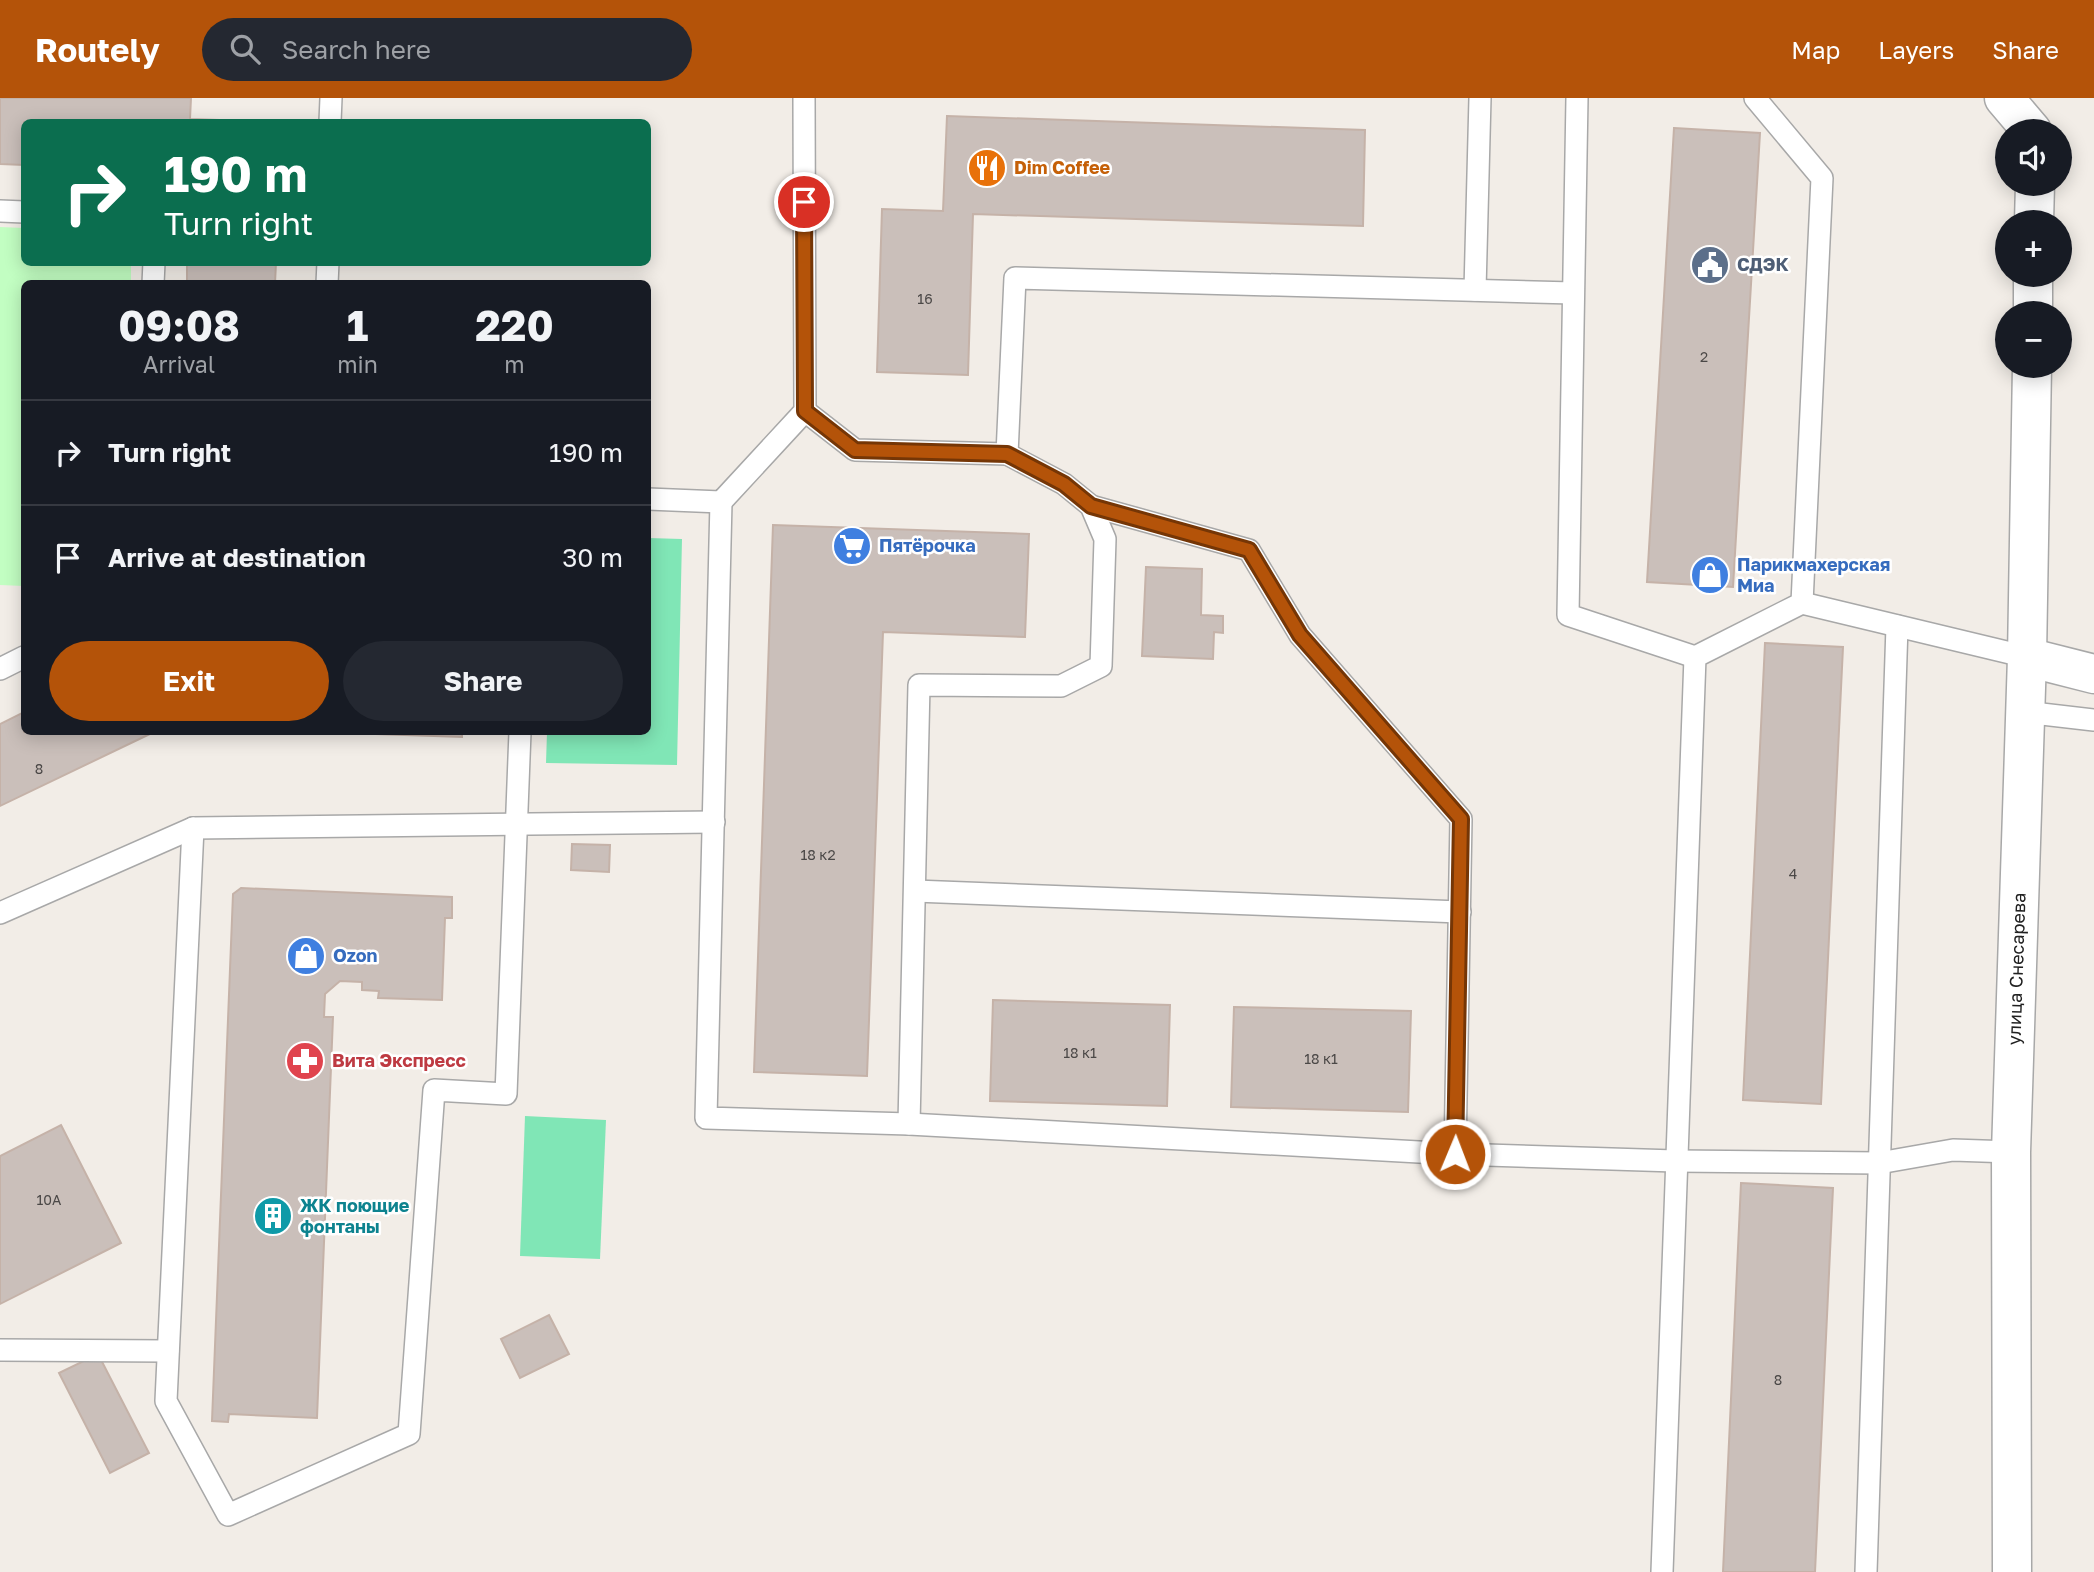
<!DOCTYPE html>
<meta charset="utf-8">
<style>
:root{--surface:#171b24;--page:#242831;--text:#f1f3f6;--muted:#9ea1a6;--line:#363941;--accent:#b45309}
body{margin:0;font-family:"Golos Text",sans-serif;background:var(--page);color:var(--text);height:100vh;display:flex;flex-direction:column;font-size:26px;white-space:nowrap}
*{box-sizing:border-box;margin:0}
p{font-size:23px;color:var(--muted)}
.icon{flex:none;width:38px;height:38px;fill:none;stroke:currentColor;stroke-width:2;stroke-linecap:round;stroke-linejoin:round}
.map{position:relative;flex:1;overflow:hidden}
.drawer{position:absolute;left:21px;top:182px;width:630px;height:455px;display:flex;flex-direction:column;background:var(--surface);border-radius:10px;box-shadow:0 4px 18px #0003}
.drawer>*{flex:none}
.hud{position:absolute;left:21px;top:21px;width:630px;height:147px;border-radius:10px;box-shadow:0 4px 18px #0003;background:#0b6e4f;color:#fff;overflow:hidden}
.fabs{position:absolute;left:1995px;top:21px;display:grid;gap:14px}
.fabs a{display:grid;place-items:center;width:77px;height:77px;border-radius:50%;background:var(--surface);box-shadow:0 4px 18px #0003;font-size:35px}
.pin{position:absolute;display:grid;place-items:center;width:60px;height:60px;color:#fff;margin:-30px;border:4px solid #fff;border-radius:50%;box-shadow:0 2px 7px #0007}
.me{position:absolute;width:77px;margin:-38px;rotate:1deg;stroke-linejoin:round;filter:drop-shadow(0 0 5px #0008)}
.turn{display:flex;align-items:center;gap:24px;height:147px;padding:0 28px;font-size:32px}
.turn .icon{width:91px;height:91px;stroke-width:2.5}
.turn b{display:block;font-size:49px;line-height:60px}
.eta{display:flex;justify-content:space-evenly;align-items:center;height:119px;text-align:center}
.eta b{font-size:42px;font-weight:700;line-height:49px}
.action{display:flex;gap:14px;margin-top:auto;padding:14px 28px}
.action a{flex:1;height:80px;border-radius:42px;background:var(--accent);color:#fff;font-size:28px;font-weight:700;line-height:80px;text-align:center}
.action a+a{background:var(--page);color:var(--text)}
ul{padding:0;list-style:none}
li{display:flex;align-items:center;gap:21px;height:105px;padding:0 28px;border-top:2px solid var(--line)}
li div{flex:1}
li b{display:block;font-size:26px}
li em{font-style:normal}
header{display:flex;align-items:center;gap:42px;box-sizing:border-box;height:98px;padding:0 35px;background:var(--accent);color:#fff}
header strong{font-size:33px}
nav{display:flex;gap:38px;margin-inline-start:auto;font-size:24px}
.search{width:490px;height:63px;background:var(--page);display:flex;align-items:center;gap:18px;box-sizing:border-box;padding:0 24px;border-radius:38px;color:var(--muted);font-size:26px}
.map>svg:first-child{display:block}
.park{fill:#c2fec2}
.pitch{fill:#80e6b6}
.building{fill:#cabfba;stroke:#c5b2a8;stroke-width:2}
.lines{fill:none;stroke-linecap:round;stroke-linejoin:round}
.service-casing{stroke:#a8a8a8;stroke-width:24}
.minor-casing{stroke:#a8a8a8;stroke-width:41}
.service{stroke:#fff;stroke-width:21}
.minor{stroke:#fff;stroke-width:38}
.route-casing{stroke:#753606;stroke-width:18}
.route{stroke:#b45309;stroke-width:12}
.labels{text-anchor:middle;stroke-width:5;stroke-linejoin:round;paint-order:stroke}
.number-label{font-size:14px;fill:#4b4847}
.food-label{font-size:18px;font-weight:bold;fill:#c56008;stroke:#fff;text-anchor:start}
.service-label{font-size:18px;font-weight:bold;fill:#4e5e75;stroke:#fff;text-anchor:start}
.shop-label{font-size:18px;font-weight:bold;fill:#366cbe;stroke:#fff;text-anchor:start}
.street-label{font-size:18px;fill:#212121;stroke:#fff}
.health-label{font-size:18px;font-weight:bold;fill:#be3a42;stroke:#fff;text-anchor:start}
.culture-label{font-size:18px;font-weight:bold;fill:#0d838f;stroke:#fff;text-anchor:start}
</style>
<header>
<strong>Routely</strong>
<div class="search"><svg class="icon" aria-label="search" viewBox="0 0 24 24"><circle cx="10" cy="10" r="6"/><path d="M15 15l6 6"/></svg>Search here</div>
<nav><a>Map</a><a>Layers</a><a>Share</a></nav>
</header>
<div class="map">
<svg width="2094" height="1474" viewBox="0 0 2094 1474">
<rect width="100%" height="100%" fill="#f2ede7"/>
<path class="park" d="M0,129l24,1v34l107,1v20l-107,1v302l-24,-1z"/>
<g class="pitch">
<path d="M648,440l34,1 -5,226 -131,-2 1,-31h101z"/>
<path d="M525,1018l81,4 -6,139 -80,-3z"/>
</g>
<g class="building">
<path d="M0,0h191l-1,21 91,3h-257v43l-24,-1z"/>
<path d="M947,18l418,14 -2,96 -390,-12 -5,161 -91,-3 5,-163 61,2z"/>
<path d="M1674,30l86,5 -27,454 -86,-5z"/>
<path d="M187,164h89l-1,22h-88z"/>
<path d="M773,427l256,9 -4,103 -142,-5 -16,444 -113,-4z"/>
<path d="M1146,469l56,2 -1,46 22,1v17l-9,-1 -1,27 -71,-3z"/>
<path d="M1765,545l78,4 -22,457 -78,-4z"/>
<path d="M24,614v20h130l-154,74v-82z"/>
<path d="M317,634h145v5z"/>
<path d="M572,746l38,1 -1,27 -38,-2z"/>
<path d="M241,790l211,9v21h-7l-3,82 -64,-2 1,-7 -17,-1v-8l-22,-1 -15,13 -1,23h9l-16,401 -88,-4 -1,8 -16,-1 21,-527z"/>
<path d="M993,902l177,5 -3,101 -177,-5z"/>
<path d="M1234,909l177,4 -3,101 -177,-5z"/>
<path d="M61,1027l60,118 -121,61v-148z"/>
<path d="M1741,1085l92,5 -18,384h-92z"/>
<path d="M549,1217l20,39 -49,24 -19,-39z"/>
<path d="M98,1256l51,99 -39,20 -51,-100z"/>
</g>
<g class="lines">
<defs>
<g id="service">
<path d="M1577,0l-9,517 127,42"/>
<path d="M330,24l1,-24"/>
<path d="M0,113l24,1"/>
<path d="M153,186l1,-22"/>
<path d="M327,186l1,-22"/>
<path d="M1475,192l5,-192"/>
<path d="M805,313l50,39 152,4 8,-176 558,15"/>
<path d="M648,401l73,3 84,-91 -1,-313"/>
<path d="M721,404l-15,616 203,6 546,30 6,-335 -161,-184 -51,-85 -158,-44"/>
<path d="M1802,505l225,54"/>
<path d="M0,571l24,-12"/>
<path d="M2025,614l69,8"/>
<path d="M193,730l-27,573 62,114 181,-81 25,-344 72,4 14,-362"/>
<path d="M915,793l545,21"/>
<path d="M0,815l193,-85 521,-6"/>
<path d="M909,1026l10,-439 142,1 40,-20 4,-127 -14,-33 -27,-22 -57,-30"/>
<path d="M1455,1056l220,7 204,2 74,-13 58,2"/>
<path d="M0,1252l168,1"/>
<path d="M1662,1474l33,-915 107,-54 20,-425 -67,-80"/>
<path d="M1866,1474l31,-946"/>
</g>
<g id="minor">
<path d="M2004,0l28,33"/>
<path d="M2034,124l1,-38"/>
<path d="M2033,215v-38"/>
<path d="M2027,559l67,17"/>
<path d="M2012,1474l-1,-420 16,-495 5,-291"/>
</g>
</defs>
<use href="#service" class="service-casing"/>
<use href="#minor" class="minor-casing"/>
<use href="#service" class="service"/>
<use href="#minor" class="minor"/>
</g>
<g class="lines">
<defs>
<path id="route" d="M804,104l1,209 50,39 152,4 57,30 27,22 158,44 51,85 161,184 -6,335"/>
</defs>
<use href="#route" class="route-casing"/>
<use href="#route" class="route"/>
</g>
<defs>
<symbol id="restaurant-disc" viewBox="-11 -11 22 22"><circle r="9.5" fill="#e8710a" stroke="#fff"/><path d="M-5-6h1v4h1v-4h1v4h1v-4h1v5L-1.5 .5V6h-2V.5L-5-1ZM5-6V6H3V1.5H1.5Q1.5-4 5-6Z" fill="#fff"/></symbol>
<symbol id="civic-disc" viewBox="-11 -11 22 22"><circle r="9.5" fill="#5c6f8a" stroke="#fff"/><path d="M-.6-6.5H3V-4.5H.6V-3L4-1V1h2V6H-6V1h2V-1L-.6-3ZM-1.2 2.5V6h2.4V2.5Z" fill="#fff"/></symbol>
<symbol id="supermarket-disc" viewBox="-11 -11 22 22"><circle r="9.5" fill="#3f7fe0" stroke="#fff"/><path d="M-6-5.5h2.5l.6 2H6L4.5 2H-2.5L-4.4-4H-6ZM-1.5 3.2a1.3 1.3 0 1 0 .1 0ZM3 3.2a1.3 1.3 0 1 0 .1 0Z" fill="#fff"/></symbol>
<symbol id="shop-disc" viewBox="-11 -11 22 22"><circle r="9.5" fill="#3f7fe0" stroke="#fff"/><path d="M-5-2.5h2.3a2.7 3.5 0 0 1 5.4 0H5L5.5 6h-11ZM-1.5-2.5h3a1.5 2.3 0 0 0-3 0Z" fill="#fff"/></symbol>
<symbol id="pharmacy-disc" viewBox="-11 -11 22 22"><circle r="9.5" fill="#e0444e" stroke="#fff"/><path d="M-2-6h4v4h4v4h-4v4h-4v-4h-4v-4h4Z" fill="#fff"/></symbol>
<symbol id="building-disc" viewBox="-11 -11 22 22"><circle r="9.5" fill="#0f9aa8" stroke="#fff"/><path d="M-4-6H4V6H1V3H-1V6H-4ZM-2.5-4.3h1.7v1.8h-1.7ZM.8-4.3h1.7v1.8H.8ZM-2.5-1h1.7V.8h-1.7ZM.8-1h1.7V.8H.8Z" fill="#fff"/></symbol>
</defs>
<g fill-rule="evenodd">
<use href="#restaurant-disc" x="965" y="48" width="44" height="44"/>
<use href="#civic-disc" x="1688" y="145" width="44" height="44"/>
<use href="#supermarket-disc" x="830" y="426" width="44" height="44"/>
<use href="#shop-disc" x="1688" y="455" width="44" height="44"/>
<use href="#shop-disc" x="284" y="836" width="44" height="44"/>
<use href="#pharmacy-disc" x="283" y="941" width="44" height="44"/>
<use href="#building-disc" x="251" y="1096" width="44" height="44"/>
</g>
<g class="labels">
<g class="number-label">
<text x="925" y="206">16</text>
<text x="1704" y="264">2</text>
<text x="39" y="676">8</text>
<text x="818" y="762">18 к2</text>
<text x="1793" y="781">4</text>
<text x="1080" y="960">18 к1</text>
<text x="1321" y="966">18 к1</text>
<text x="49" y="1107">10А</text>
<text x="1778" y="1287">8</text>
</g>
<g class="food-label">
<text x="1014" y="76">Dim Coffee</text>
</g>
<g class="service-label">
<text x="1737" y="173">СДЭК</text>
</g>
<g class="shop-label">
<text x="879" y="454">Пятёрочка</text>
<text x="1737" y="473">Парикмахерская<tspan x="1737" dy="21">Миа</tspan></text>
<text x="333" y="864">Ozon</text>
</g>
<g class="street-label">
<text transform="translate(2017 871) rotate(-88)" y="6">улица Снесарева</text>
</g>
<g class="health-label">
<text x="332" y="969">Вита Экспресс</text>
</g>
<g class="culture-label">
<text x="300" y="1114">ЖК поющие<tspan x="300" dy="21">фонтаны</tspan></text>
</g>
</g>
</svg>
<div class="fabs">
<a><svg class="icon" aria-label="sound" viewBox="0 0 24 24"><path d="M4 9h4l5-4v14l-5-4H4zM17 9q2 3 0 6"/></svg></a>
<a>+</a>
<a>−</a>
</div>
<div class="pin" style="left:804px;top:104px;background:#d93025"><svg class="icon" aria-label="arrive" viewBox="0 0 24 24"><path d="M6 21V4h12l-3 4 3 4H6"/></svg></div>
<svg class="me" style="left:1455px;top:1056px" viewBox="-20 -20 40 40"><circle r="17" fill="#b45309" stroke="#fff" stroke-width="3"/><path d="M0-11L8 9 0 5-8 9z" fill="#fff"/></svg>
<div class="hud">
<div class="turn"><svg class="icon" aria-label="right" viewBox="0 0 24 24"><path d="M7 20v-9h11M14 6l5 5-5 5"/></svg><div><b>190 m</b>Turn right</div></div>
</div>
<section class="drawer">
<div class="eta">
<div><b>09:08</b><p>Arrival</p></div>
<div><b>1</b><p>min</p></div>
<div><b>220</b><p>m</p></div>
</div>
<ul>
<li><svg class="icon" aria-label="right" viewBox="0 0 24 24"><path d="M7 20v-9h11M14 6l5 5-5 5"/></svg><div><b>Turn right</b></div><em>190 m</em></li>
<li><svg class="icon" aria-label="arrive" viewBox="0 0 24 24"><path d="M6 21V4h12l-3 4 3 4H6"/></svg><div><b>Arrive at destination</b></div><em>30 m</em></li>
</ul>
<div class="action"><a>Exit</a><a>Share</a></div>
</section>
</div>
